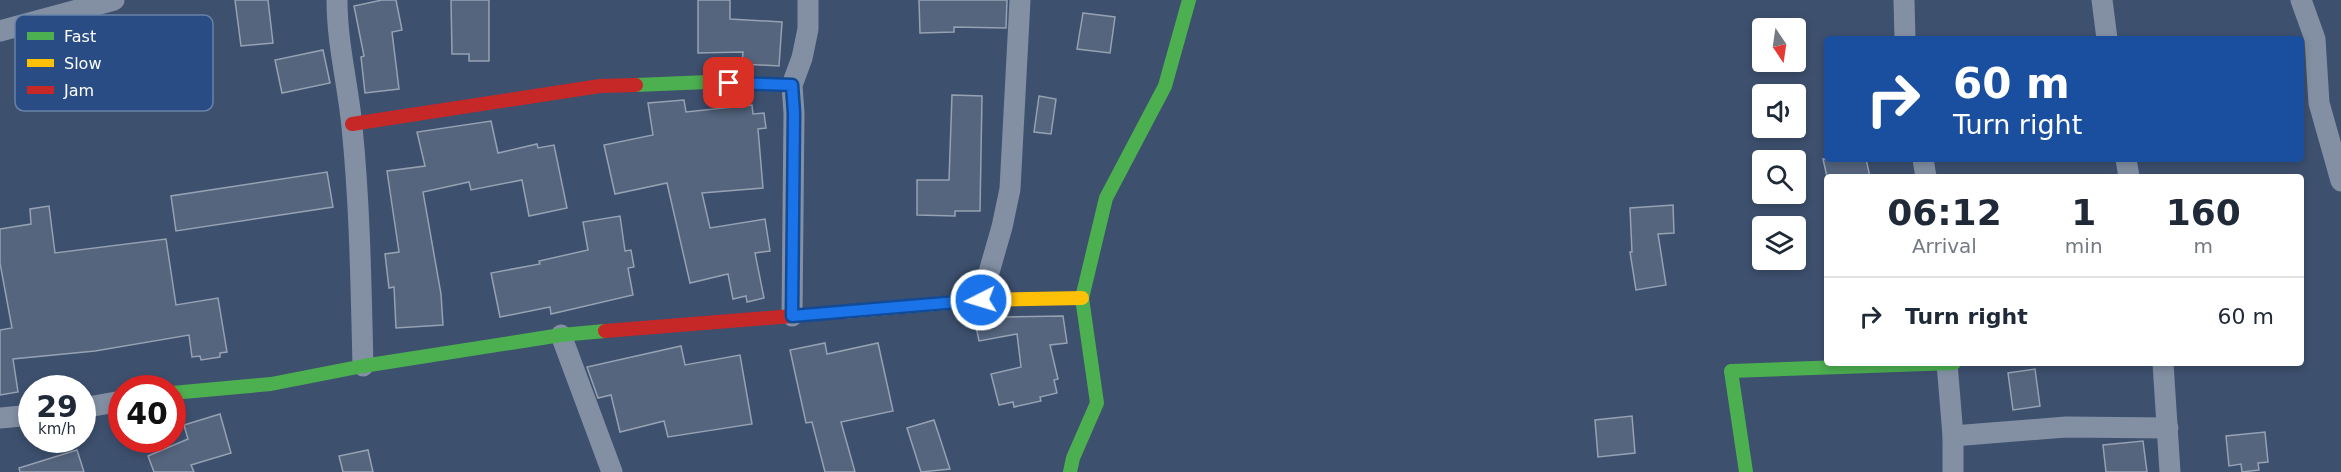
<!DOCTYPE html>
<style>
:root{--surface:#fff;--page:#f6f6f7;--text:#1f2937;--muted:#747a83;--line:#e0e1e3}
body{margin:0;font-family:"DejaVu Sans",sans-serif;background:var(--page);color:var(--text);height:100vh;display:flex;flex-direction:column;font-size:22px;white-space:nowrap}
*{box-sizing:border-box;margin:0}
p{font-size:20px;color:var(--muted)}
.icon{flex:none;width:33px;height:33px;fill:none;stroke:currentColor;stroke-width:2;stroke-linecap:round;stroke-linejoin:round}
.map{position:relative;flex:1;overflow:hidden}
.drawer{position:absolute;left:1824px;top:174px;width:480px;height:192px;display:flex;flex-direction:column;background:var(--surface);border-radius:6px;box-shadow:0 3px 9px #0003}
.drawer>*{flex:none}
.top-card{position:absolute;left:1824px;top:36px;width:480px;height:126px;border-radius:6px;box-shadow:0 3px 9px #0003;background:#1a4fa0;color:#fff;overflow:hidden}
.needle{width:39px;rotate:167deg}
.tools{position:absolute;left:1752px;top:18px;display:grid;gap:12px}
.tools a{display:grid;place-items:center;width:54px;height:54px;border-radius:6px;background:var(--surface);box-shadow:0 3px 9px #0003;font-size:30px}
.speed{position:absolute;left:18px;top:375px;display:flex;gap:12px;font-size:30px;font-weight:700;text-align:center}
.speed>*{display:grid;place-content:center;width:78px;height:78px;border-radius:50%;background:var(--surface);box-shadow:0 3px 9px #0003;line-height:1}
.speed small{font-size:15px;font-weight:400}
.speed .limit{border:9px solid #d22;background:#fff;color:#111}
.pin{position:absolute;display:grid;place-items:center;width:51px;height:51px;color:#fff;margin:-26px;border-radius:12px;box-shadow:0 3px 9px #0006}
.me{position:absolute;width:66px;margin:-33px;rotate:265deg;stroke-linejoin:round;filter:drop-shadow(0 0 4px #0008)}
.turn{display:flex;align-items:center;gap:21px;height:126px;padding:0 30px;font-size:27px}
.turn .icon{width:78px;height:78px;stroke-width:2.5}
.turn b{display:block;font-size:42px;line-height:51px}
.eta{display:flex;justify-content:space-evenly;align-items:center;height:102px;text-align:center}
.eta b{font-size:36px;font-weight:700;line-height:42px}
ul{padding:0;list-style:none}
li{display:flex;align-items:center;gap:18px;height:78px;padding:0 30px;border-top:2px solid var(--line)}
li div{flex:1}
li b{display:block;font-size:22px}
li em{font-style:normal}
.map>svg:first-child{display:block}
.building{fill:#55657e;stroke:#96a1b2;stroke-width:1.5}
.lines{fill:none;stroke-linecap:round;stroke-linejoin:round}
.street{stroke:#8390a4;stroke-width:21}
.fast{stroke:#4caf50;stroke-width:14}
.slow{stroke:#ffc107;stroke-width:14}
.jam{stroke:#c62828;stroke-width:14}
.route-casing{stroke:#114b97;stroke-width:15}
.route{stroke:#1a73e8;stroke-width:10}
.key{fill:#284c83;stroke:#6882a8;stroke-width:1.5}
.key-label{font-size:16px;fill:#fff}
</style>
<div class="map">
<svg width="2341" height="472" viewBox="0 0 2341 472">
<rect width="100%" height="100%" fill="#3d506e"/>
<g class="building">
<path d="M235,0h33l5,43 -32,3z"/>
<path d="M382,0h14l6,30 -10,2 7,57 -34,4 -4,-36 3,-1 -10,-50z"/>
<path d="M451,0h38v61h-20v-7h-17z"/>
<path d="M698,0h32v19l52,3 -3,44 -37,-2 1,-12 -45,1z"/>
<path d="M919,0h88l-1,28 -52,-1v5l-34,1z"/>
<path d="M1083,13l32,4 -5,36 -33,-4z"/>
<path d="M323,50l7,33 -48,10 -7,-33z"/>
<path d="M952,95l30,1 -2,115h-25v5l-38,-1v-35h32z"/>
<path d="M1039,96l17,3 -5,35 -17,-2z"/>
<path d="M684,100l2,12 66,-7 1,9 11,-1 2,15 -8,1 5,59 -61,5 8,35 55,-9 5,32 -15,2 9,45 -17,4 -1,-6 -13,3 -5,-25 -38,9 -23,-100 -52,11 -11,-49 49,-10 -5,-32z"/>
<path d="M491,121l7,32 39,-9 1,4 16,-3 13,63 -38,8 -7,-36 -51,10 -2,-8 -46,10 18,102 2,31 -47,3 -2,-41 -5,1 -4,-34 14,-2 -12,-81 38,-5 -8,-34z"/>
<path d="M1823,159h43l4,18h-43z"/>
<path d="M327,172l6,35 -157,24 -5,-35z"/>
<path d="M1673,205l1,28 -16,1 8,51 -30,5 -6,-38h2l-2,-44z"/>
<path d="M49,206l6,47 111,-14 10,66 42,-7 9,54 -7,1v4l-19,3 -1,-4 -8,1 -3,-22 -94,16 -82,8 5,33 -18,3v-65l12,-2 -12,-65v-34l31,-5 -1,-15z"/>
<path d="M620,216l5,35 6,-1 3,17 -6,1 5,27 -82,19 -1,-7 -50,10 -9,-44 49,-9 -1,-3 49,-11 -5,-28z"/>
<path d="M1063,316l4,27 -17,2 8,34 -4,1 3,13 -17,4 1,4 -27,6 -1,-5 -14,3 -8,-31 30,-7 -4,-33 -38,7 -4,-20 30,-4z"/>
<path d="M825,343l2,11 51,-11 15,68 -52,11 14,50h-30l-13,-50 -6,1 -16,-73z"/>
<path d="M681,346l4,19 55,-10 12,69 -84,13 -4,-16 -44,11 -9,-37 -13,3 -11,-31z"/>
<path d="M2035,369l5,37 -27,4 -5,-37z"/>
<path d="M220,414l11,39 -40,12 3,7h-40l-6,-16 40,-17 -4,-14z"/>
<path d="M1632,416l3,37 -37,4 -3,-37z"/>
<path d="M934,420l16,49 -29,3 -14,-44z"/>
<path d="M2265,432l3,30 -10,1 1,7 -17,2 -1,-8 -12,2 -3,-30z"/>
<path d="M2143,441l4,31h-41l-3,-27z"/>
<path d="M77,450l7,22h-64l-1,-4z"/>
<path d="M368,450l5,22h-30l-4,-16z"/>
</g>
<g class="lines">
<g class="street">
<path d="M337,0c0,44 11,84 15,127 8,79 9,159 11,239"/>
<path d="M1904,0l1,39"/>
<path d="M2102,0l5,39"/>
<path d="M2301,0l14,39 4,64 22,78"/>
<path d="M0,31l114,-31"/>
<path d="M1923,159l3,18"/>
<path d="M2126,159l3,18"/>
<path d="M981,300l21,-73 8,-38 10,-189"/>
<path d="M792,316l2,-203 -2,-28 10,-27 6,-29v-29"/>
<path d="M561,335l51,137"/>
<path d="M1947,363l6,73v36"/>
<path d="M2163,363l7,109"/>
<path d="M82,408l40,-7"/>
<path d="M0,418l32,-3"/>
<path d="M1953,436l113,-9 102,1"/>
</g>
<g class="fast">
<path d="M636,85l72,-3 84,3"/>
<path d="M172,393l99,-9 92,-18 198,-31 44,-4"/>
<path d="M1070,472l3,-14 24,-55 -15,-105 24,-100 59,-112 24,-86"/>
<path d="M1746,472l-15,-101 223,-8"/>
</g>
<path class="slow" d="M842,312l139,-12 101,-2"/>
<g class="jam">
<path d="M352,124l248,-38 36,-1"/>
<path d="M605,331l237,-19"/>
</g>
</g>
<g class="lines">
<defs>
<path id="route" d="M729,83l63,2 2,28 -2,203 189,-16"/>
</defs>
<use href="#route" class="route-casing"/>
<use href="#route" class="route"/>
</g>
<rect x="15" y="15" width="198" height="96" rx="9" class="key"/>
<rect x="27" y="32" width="27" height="8" fill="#4caf50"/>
<rect x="27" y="59" width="27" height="8" fill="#ffc107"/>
<rect x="27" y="86" width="27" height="8" fill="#c62828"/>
<g class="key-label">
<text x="64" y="42">Fast</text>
<text x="64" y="69">Slow</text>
<text x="64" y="96">Jam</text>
</g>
</svg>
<div class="tools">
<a><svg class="needle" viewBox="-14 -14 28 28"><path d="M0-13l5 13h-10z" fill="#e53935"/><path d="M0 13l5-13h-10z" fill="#747a83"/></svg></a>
<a><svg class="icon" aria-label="sound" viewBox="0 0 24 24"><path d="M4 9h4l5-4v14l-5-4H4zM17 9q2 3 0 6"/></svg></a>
<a><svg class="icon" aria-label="search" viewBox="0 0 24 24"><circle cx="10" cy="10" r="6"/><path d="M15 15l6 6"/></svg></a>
<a><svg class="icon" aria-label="layers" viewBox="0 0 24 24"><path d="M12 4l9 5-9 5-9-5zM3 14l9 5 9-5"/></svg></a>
</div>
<div class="speed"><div>29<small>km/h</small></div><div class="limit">40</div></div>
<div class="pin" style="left:729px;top:83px;background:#d93025"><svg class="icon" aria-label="arrive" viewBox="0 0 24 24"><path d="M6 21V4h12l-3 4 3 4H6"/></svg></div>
<svg class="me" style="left:981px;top:300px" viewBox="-20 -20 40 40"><circle r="17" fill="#1a73e8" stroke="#fff" stroke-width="3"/><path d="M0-11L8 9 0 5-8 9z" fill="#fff"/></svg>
<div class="top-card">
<div class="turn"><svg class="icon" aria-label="right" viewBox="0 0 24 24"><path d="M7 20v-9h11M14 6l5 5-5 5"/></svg><div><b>60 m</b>Turn right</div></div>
</div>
<section class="drawer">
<div class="eta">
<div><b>06:12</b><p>Arrival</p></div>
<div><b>1</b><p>min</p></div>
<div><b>160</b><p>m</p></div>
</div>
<ul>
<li><svg class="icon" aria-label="right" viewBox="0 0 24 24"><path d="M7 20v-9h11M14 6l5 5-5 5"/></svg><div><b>Turn right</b></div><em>60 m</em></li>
</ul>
</section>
</div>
